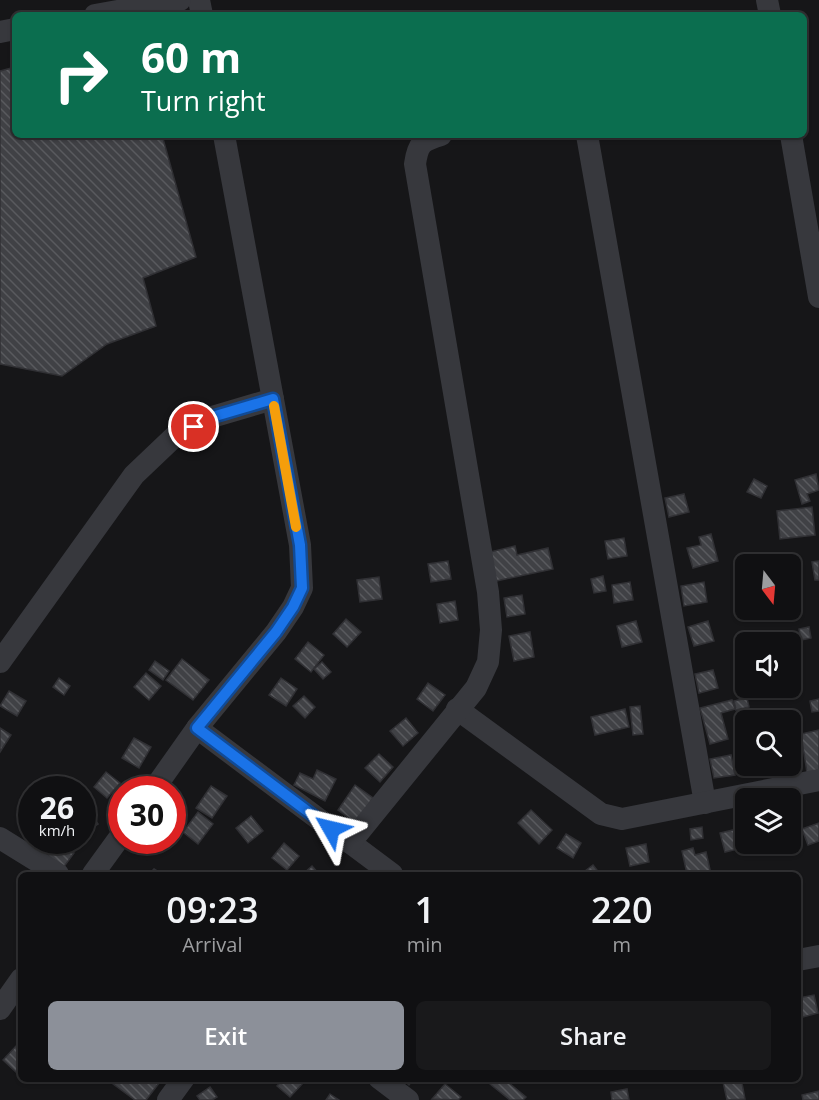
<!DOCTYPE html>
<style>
:root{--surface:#101012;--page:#19191b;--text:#f1f3f6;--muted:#9c9d9f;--line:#303032;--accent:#8c9099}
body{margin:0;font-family:"Open Sans",sans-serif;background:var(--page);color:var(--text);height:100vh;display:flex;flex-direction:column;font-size:22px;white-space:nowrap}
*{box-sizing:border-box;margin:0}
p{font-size:20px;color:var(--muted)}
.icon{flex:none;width:33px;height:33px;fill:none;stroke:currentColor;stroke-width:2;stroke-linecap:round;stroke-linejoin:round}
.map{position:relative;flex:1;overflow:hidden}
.side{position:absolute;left:18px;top:872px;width:783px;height:210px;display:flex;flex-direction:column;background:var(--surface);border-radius:9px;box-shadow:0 2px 4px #0004,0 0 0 2px var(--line)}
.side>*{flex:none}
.banner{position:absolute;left:12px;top:12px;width:795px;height:126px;border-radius:9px;box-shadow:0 2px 4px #0004,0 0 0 2px var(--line);background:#0b6e4f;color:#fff;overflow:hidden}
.needle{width:39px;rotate:164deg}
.tools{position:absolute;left:735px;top:554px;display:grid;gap:12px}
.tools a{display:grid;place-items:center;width:66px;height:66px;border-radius:9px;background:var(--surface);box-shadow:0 2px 4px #0004,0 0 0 2px var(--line);font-size:30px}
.speed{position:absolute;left:18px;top:776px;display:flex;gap:12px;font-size:30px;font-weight:700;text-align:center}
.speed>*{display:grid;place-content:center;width:78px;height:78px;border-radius:50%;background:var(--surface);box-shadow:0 2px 4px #0004,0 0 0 2px var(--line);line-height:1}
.speed small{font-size:15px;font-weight:400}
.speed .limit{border:9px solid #d22;background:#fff;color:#111}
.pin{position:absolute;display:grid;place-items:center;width:51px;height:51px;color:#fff;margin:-26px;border:3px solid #fff;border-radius:50%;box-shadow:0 2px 6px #0007}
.me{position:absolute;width:66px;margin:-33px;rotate:307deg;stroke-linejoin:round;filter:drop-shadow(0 0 4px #0008)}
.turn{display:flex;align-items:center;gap:21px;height:126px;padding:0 30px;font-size:27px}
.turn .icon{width:78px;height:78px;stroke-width:2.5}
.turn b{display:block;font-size:42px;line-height:51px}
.eta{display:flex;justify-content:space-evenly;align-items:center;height:102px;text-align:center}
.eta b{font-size:36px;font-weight:600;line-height:42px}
.cta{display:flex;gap:12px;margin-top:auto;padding:12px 30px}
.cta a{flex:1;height:69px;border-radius:9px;background:var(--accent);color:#fff;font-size:24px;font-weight:600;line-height:69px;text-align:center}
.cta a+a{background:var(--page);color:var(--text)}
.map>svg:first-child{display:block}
.building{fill:url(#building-back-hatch);stroke:#303034;stroke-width:1.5}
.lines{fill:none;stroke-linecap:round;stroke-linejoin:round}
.minor{stroke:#37383d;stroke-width:22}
.route-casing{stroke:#114b97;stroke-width:15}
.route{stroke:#1a73e8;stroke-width:10}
.slow{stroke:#f59e0b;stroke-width:10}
</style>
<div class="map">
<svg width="819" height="1100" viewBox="0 0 819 1100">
<defs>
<pattern id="building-back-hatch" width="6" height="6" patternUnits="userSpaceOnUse" patternTransform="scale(1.5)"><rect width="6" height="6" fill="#404145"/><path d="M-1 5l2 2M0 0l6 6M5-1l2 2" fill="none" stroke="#595a5e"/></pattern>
</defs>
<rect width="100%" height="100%" fill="#161618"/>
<g class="building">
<path d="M15,67v68h147l34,122 -53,21 13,48 -49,18 -45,32 -62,-12v-293z"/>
<path d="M816,474l3,16 -12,4 3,7 -8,3 -7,-24z"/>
<path d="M754,479l13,7 -6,12 -14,-6z"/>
<path d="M684,494l5,18 -20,5 -4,-19z"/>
<path d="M812,507l3,28 -35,4 -3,-28z"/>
<path d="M711,534l7,27 -25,7 -6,-20 14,-3 -2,-8z"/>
<path d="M624,538l3,18 -19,3 -3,-18z"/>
<path d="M515,546l2,9 31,-7 5,21 -57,12 -6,-29z"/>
<path d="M448,561l3,18 -20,3 -3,-18z"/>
<path d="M819,561v19h-4l-3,-18z"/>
<path d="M603,576l3,15 -12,2 -3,-14z"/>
<path d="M379,577l3,22 -22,3 -3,-22z"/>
<path d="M630,582l3,18 -19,3 -2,-18z"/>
<path d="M704,582l3,20 -23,4 -3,-20z"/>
<path d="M522,595l3,19 -18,3 -3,-19z"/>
<path d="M455,601l3,19 -18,3 -3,-19z"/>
<path d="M346,619l15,13 -14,15 -14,-13z"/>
<path d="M636,621l6,21 -20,5 -5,-21z"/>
<path d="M708,621l6,20 -20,5 -6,-19z"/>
<path d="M809,627l2,11 -10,2 -2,-11z"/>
<path d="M530,632l4,25 -20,4 -5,-25z"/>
<path d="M308,642l16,13 -13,17 -16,-13z"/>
<path d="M182,659l27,21 -16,20 -27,-20z"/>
<path d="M155,661l14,10 -6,9 -14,-10z"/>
<path d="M322,662l9,10 -8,7 -9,-10z"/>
<path d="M713,670l5,18 -19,5 -4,-19z"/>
<path d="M146,673l15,13 -12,14 -15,-13z"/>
<path d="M59,678l11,8 -6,9 -11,-8z"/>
<path d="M281,678l16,11 -11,17 -17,-11z"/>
<path d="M428,683l17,12 -12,16 -16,-12z"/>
<path d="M9,691l17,10 -9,15 -17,-10z"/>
<path d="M304,696l11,11 -10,11 -12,-12z"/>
<path d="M747,698l2,9 -13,3 -2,-9z"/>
<path d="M819,699v12l-7,1 -2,-11z"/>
<path d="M732,700l3,9 -14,4 7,26 -18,5 -10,-36z"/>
<path d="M640,706l3,28 -10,1 -3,-28z"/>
<path d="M625,709l4,18 -34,8 -4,-18z"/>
<path d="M406,718l12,15 -15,13 -13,-15z"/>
<path d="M0,728l11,7 -11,17z"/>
<path d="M819,730v47l-11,2 -7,-45z"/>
<path d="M134,738l17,9 -12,21 -17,-10z"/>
<path d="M379,754l14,13 -13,15 -15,-14z"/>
<path d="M731,755l4,20 -21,3 -4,-19z"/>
<path d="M317,770l19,9 -11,22 -31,-16 6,-12 13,6z"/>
<path d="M106,772l14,11 -13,15 -13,-11z"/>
<path d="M355,785l18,13 -17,25 -18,-13z"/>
<path d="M211,786l16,10 -15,22 -16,-10z"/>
<path d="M88,809l10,15 -16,10v-21z"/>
<path d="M531,810l21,20 -13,14 -21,-21z"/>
<path d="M198,812l15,12 -15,20 -15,-12z"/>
<path d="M251,816l12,15 -15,12 -12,-15z"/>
<path d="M819,823v18l-11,4 -6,-16z"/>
<path d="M702,827l1,11 -12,2 -1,-11z"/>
<path d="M737,829l5,19 -17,4 -5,-19z"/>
<path d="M566,834l15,9 -8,15 -16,-10z"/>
<path d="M152,840h7l4,3 -9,11 -8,-7z"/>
<path d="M58,842l16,11 -11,15 -16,-11z"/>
<path d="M284,843l15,13 -12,14 -15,-12z"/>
<path d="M646,844l3,18 -19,4 -4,-18z"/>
<path d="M693,848l2,7 11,-3 5,22h-24l-5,-23z"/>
<path d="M593,865l7,9h-19z"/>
<path d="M312,866l7,8h-16z"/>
<path d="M154,869l8,5h-13z"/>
<path d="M814,995l4,18 -19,5 -1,-20z"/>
<path d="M17,1045l4,4v20l-4,4 -14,-13z"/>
<path d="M105,1078h58l-17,22h-11z"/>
<path d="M284,1078h14l5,5 -13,14 -13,-11z"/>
<path d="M401,1078h13l-5,7z"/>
<path d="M495,1078h8l23,19 -3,3h-13l-20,-16z"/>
<path d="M626,1078h13l1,4 -14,1z"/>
<path d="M736,1078h5l4,21 -18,1 -4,-18z"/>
<path d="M445,1084l16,13 -3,3 -26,-1z"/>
<path d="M210,1087l7,10 -5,3h-12l-3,-4z"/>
<path d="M627,1089l2,11h-17l-1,-8z"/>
<path d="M819,1091v9h-16l-1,-5z"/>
<path d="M330,1094l9,6h-13z"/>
</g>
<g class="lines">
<g class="minor">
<path d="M199,0l3,15"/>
<path d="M767,0l3,15"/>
<path d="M95,15l85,-15"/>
<path d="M0,32l15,-3"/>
<path d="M587,135l118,668"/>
<path d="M791,135l28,162"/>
<path d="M0,662l134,-187 41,-39 37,-19 61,-18"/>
<path d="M457,709l144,105 21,5 197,-39"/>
<path d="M197,728l195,146"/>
<path d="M154,789l43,-61 79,-96 17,-25 9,-19 -2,-43 -76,-410"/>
<path d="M0,838l58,36"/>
<path d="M350,843l126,-155 12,-26 3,-32 -3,-38 -73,-428c3,-21 7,-23 26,-29"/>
<path d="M93,874l29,-40"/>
<path d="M798,960l21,-4"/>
<path d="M0,1009l21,-30"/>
<path d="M379,1078l29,22"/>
<path d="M168,1100l16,-22"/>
</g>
</g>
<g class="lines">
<defs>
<path id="route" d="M194,427l18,-10 61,-18 27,146 2,43 -9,19 -17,25 -79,96 134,101"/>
</defs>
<use href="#route" class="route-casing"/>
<use href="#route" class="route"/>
<path class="slow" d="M274,406l22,121"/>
</g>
</svg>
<div class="tools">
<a><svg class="needle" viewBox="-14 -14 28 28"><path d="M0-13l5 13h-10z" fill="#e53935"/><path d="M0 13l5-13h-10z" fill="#9c9d9f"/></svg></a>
<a><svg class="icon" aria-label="sound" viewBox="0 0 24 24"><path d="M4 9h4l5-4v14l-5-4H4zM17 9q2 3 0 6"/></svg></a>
<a><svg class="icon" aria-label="search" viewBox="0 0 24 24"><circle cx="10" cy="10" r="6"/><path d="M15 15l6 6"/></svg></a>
<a><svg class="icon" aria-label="layers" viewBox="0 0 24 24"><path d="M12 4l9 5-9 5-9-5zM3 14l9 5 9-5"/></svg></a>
</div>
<div class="speed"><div>26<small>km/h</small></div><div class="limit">30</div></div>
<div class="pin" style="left:194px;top:427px;background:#d93025"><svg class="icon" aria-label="arrive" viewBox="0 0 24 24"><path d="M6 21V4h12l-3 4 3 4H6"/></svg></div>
<svg class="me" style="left:331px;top:829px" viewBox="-20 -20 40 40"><path d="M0-17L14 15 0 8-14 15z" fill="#1a73e8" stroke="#fff" stroke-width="4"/></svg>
<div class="banner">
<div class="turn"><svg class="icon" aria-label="right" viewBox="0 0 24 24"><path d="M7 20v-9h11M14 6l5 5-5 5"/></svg><div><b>60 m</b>Turn right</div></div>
</div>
<section class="side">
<div class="eta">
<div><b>09:23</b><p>Arrival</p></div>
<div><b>1</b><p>min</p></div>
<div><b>220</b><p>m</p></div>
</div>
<div class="cta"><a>Exit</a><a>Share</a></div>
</section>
</div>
